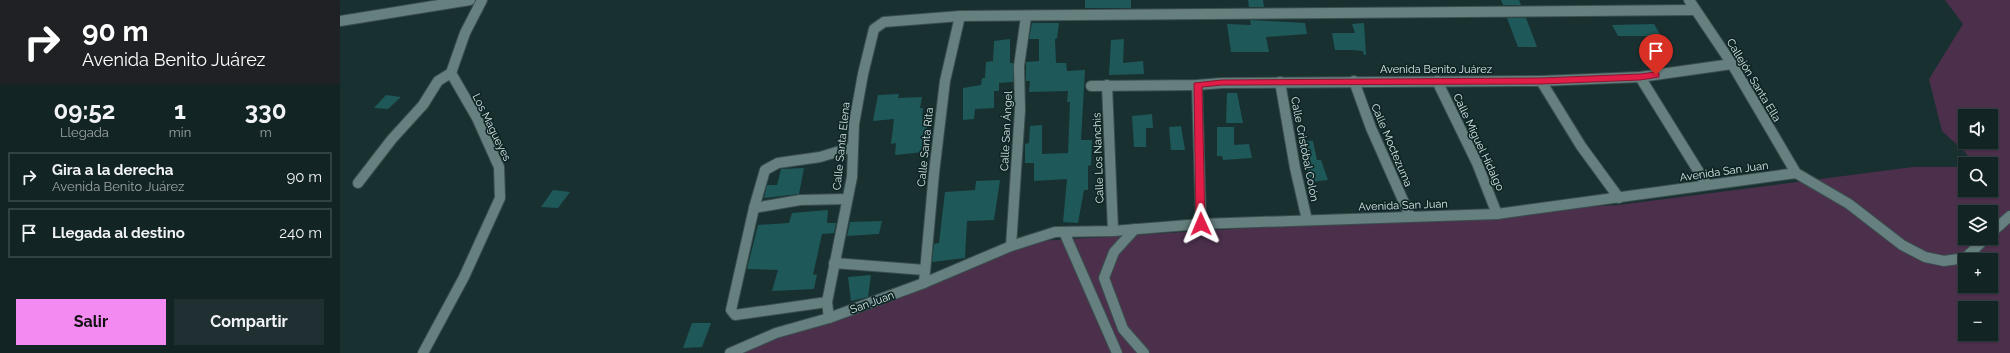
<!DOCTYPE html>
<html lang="es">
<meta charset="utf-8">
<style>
:root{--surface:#132425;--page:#203032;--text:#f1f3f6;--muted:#9da4a7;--line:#324142;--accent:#f28af2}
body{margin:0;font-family:Raleway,sans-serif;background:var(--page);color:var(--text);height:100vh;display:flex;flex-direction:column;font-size:15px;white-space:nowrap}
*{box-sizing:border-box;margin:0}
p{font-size:13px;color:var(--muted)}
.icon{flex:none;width:22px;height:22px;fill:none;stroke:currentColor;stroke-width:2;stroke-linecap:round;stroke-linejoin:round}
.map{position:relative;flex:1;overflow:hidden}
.details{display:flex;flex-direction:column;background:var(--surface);width:340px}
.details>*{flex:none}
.guide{background:#202124;color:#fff;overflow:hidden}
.controls{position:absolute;left:1618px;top:109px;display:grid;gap:8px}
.controls a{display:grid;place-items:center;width:40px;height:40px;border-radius:0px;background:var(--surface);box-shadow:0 1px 3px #0004,0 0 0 1px var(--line);font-size:20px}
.pin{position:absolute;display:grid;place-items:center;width:34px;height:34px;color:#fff;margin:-41px -17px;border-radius:50% 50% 50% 0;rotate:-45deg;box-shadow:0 0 4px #0007}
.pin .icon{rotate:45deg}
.me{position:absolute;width:44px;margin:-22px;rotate:359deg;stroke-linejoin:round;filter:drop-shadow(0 0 3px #0008)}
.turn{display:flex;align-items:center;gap:14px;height:84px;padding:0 16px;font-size:18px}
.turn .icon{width:52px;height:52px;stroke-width:2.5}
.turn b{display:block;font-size:28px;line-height:34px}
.eta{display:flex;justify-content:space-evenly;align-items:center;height:68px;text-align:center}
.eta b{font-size:24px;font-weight:700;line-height:28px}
.action{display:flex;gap:8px;margin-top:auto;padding:8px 16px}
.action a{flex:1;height:46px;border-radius:0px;background:var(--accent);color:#111;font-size:16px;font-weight:700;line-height:46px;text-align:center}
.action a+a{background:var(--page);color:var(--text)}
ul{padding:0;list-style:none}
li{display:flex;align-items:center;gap:12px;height:50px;margin:0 8px 6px;padding:0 8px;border:2px solid var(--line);border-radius:0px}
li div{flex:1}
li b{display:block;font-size:15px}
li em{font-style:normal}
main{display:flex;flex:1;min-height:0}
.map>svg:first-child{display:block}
.green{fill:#4b2f4b;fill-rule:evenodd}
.building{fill:#1e5859}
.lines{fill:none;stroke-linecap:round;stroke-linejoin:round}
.minor-casing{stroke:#3a4e4e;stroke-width:12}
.minor{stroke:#667f7f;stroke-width:10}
.route{fill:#e11d48;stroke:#92132f}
.labels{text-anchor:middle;stroke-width:3.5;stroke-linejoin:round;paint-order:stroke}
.street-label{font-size:11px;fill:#d8e6e6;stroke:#0f2627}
</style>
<main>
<section class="details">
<div class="guide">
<div class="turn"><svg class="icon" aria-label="right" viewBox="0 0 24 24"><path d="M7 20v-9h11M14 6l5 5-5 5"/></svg><div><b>90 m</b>Avenida Benito Juárez</div></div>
</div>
<div class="eta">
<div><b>09:52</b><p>Llegada</p></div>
<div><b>1</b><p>min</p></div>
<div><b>330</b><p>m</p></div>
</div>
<ul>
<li><svg class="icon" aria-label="right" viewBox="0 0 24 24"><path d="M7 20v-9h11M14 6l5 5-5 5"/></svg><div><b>Gira a la derecha</b><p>Avenida Benito Juárez</p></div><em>90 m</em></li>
<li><svg class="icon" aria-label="arrive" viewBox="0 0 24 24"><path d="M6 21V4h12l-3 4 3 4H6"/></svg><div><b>Llegada al destino</b></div><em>240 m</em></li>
</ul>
<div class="action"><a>Salir</a><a>Compartir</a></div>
</section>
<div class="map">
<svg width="1670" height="353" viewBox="0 0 1670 353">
<rect width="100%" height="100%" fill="#193031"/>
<path class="green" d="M1605,0h65v353h-1285l314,-112 579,-36 295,-38h52v23h26v-26h-21l-3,-10 -25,-23 -13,-52 34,-55zM1625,116h26v26h-26zM1625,212h26v26h-26zM1625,260h26v26h-26zM1625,308h26v26h-26z"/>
<g class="building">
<rect x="745" y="0" width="46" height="8"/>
<path d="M908,0h15l1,7h-15z"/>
<path d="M1161,0h18l2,5h-18z"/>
<path d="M1167,18h19l11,29h-19z"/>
<path d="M910,20l55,3 2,11 -41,3 3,15h-38l-4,-28 24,1z"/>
<path d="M692,23h27l-2,15 -2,1 1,24h10l1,8 18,-1 -4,70h11l-1,25 -3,1v24h-4l-6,33 -15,-1 4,-43 -33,2v-18h-9v-19l4,-1 1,-17 12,-1v29l26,-1 2,-51h-3l1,-11 -39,1 1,-11h-4v-19l13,-1v-22h-10z"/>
<path d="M1024,23l2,32h-2l-1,-4 -10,-1h-18l-3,-17h23l-3,-9z"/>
<path d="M1314,24l7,12h-43l-6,-11z"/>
<path d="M670,39v24h3v19l-14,1v8h-5v17l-19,1 -1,10 -11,1v-32l18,-3 1,-7h3l1,-16 7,-1 1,-20z"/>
<path d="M784,39l-1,24 20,-2 1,13 -35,1 2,-35z"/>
<path d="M887,93h10l6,30h-17z"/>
<path d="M559,94l-1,4 24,-1 -2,11h3l-1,8 6,-1 -4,37 -29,3 1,-12 -5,1 3,-25 -21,2 5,-26z"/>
<path d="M46,95l15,2 -13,12 -14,-1z"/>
<path d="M812,114l1,14h-7v19h-12l-2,-31z"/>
<path d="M841,126l4,24h-14l-2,-23z"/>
<path d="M877,127h17v18l15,-1 3,14 -29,2 -1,-4h-5z"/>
<path d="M960,141h13l4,19h4l7,20 -17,2 -4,-13h-2z"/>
<path d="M464,168l-5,26 -35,4 3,-13h10l4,-16z"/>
<path d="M660,180l-6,40 -27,1 -2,37 -33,4 2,-18 5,-1 6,-51 30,-2 1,-9z"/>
<path d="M213,190l17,2 -12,16 -17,-1z"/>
<path d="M488,210l-1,13h9l-2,10 -12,1 -9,41 4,-1 -3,15 -42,2 6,-21 -31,-1 11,-44 31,-2 3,-10z"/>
<path d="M542,221l-3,13 -32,2 3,-14z"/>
<path d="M531,275l-3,22 -17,4 -3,-24z"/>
<path d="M352,323h19l-9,24 -19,1z"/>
</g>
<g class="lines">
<defs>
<g id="minor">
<path d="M1349,0l43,64 64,109 53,31 53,41 23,12 19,4 21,-3 21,-20"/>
<path d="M0,21l130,-21"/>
<path d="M1300,77l67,108"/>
<path d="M1014,81l17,47 39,88"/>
<path d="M1097,81l40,82 20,51"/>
<path d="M1201,81l40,65 38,52"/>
<path d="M940,82l15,86 12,52"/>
<path d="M767,85l6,146"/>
<path d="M857,85l4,139"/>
<path d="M751,86l106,-1 25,-2 319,-2 99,-4 92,-13"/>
<path d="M18,183l34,-44 31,-34 15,-24 13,-8"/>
<path d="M414,208l46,-8 47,-1"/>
<path d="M795,229l-21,23 -10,26 19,51 21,24"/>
<path d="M724,232l53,121"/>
<path d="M1651,233l19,-17"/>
<path d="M671,246l9,-136 -1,-44 7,-49"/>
<path d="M494,263l91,7"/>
<path d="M584,283l10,-110 11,-92 15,-65"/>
<path d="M487,302l-92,13 -4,-5 23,-102 11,-38 13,-7 42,-6 33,-10"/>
<path d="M489,318l-2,-16 25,-125 2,-53 9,-50 11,-45 10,-7 76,-6 735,-6"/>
<path d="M83,353l41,-76 36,-79 -1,-31 -22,-49 -26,-45 14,-40 17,-33"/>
<path d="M390,353l46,-20 53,-15 95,-35 87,-37 44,-14 58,-1 88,-7 296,-10 299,-41"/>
</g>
</defs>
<use href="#minor" class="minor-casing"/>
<use href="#minor" class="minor"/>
</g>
<path class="route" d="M1316,72l3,1v4l-19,3 -99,4 -319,1 -20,2 3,137 -4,4 -5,-4 -2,-141 28,-3 319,-2 99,-4z"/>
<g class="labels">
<g class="street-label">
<text x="1096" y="73">Avenida Benito Juárez</text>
<text transform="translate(1414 80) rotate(59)" y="4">Callejón Santa Ella</text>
<text transform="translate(152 127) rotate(64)" y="4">Los Magueyes</text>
<text transform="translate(666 131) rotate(-87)" y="4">Calle San Ángel</text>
<text transform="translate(1139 142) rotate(65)" y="4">Calle Miguel Hidalgo</text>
<text transform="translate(1052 145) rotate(67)" y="4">Calle Moctezuma</text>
<text transform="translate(501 146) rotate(-84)" y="4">Calle Santa Elena</text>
<text transform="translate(585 147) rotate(-84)" y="4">Calle Santa Rita</text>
<text transform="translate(965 149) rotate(79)" y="4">Calle Cristóbal Colón</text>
<text transform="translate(758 158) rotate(-92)" y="4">Calle Los Nanchis</text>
<text transform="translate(1384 171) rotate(-8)" y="4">Avenida San Juan</text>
<text transform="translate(1063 205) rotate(-2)" y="4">Avenida San Juan</text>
<text transform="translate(532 302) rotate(-20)" y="4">San Juan</text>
</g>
</g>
</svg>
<div class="controls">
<a><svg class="icon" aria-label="sound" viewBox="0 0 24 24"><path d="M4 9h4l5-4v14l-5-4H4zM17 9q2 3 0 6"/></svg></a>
<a><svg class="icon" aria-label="search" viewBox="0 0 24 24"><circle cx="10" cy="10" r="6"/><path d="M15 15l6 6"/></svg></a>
<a><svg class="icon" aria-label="layers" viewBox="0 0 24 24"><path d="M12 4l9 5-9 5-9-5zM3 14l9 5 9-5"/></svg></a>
<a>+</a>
<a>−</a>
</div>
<div class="pin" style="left:1316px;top:75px;background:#d93025"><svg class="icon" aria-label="arrive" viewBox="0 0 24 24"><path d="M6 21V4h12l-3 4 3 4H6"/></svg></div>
<svg class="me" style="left:861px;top:224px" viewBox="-20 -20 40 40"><path d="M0-17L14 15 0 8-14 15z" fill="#e11d48" stroke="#fff" stroke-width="4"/></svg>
</div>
</main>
